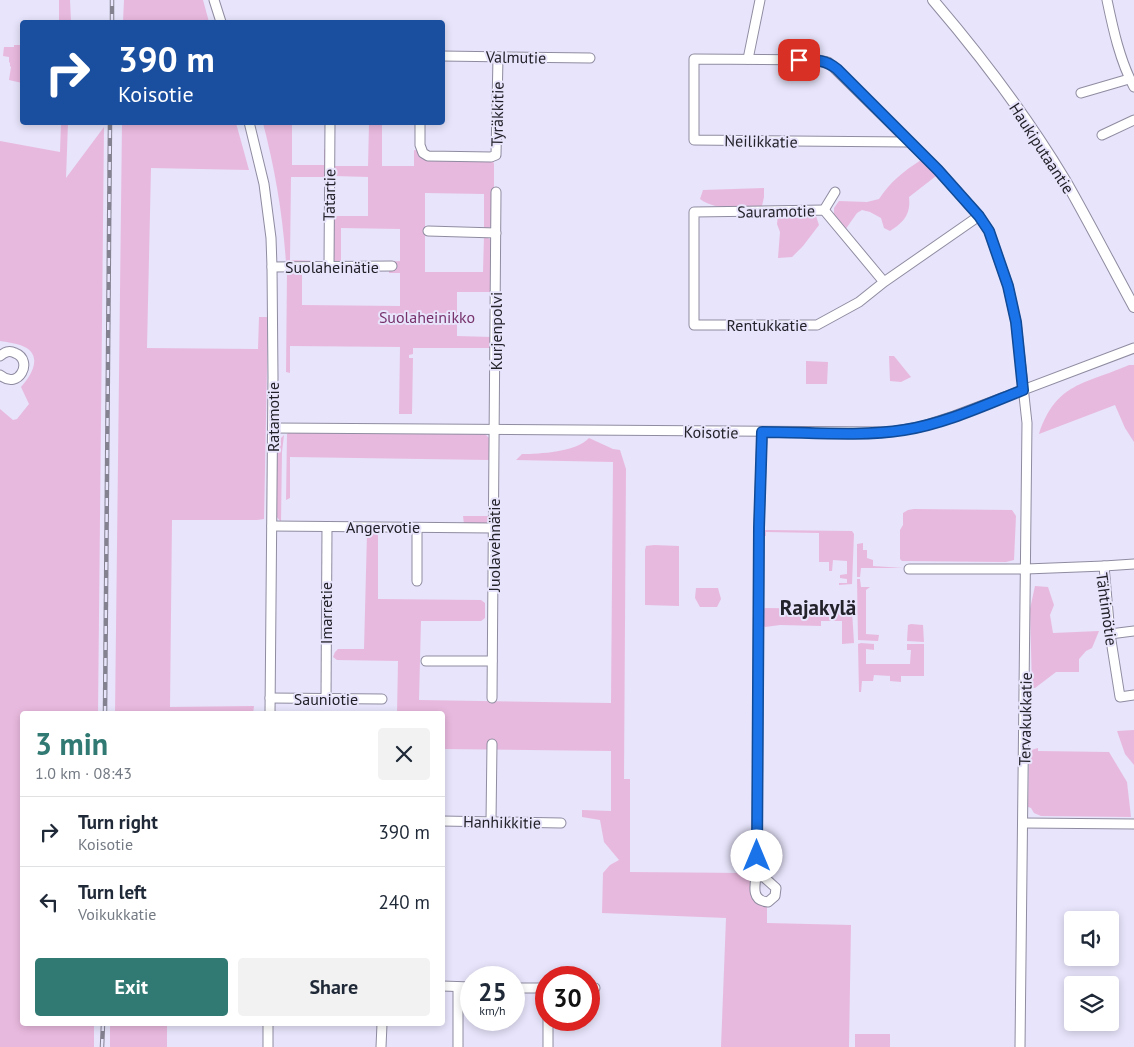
<!DOCTYPE html>
<meta charset="utf-8">
<style>
:root{--surface:#fff;--page:#f2f2f3;--text:#1f2937;--muted:#747a83;--line:#e0e1e3;--accent:#317973}
body{margin:0;font-family:"PT Sans",sans-serif;background:var(--page);color:var(--text);height:100vh;display:flex;flex-direction:column;font-size:19px;white-space:nowrap}
*{box-sizing:border-box;margin:0}
p{font-size:16px;color:var(--muted)}
.icon{flex:none;width:28px;height:28px;fill:none;stroke:currentColor;stroke-width:2;stroke-linecap:round;stroke-linejoin:round}
.map{position:relative;flex:1;overflow:hidden}
.drawer{position:absolute;left:20px;top:711px;width:425px;height:315px;display:flex;flex-direction:column;background:var(--surface);border-radius:5px;box-shadow:0 2px 8px #0003}
.drawer>*{flex:none}
.hud{position:absolute;left:20px;top:20px;width:425px;height:105px;border-radius:5px;box-shadow:0 2px 8px #0003;background:#1a4fa0;color:#fff;overflow:hidden}
.buttons{position:absolute;left:1064px;top:911px;display:grid;gap:10px}
.buttons a{display:grid;place-items:center;width:55px;height:55px;border-radius:5px;background:var(--surface);box-shadow:0 2px 8px #0003;font-size:25px}
.speed{position:absolute;left:460px;top:966px;display:flex;gap:10px;font-size:25px;font-weight:700;text-align:center}
.speed>*{display:grid;place-content:center;width:65px;height:65px;border-radius:50%;background:var(--surface);box-shadow:0 2px 8px #0003;line-height:1}
.speed small{font-size:12px;font-weight:400}
.speed .limit{border:8px solid #d22;background:#fff;color:#111}
.pin{position:absolute;display:grid;place-items:center;width:42px;height:42px;color:#fff;margin:-21px;border-radius:10px;box-shadow:0 2px 8px #0006}
.me{position:absolute;width:55px;margin:-28px;rotate:0deg;stroke-linejoin:round;filter:drop-shadow(0 0 4px #0008)}
.turn{display:flex;align-items:center;gap:18px;height:105px;padding:0 15px;font-size:22px}
.turn .icon{width:65px;height:65px;stroke-width:2.5}
.turn b{display:block;font-size:35px;line-height:42px}
.round{display:grid;place-items:center;flex:none;width:52px;height:52px;border-radius:5px;background:var(--page)}
.headline{display:flex;align-items:center;justify-content:space-between;height:85px;padding:0 15px}
h1{font-size:30px;font-weight:700;line-height:38px;color:var(--accent)}
.button{display:flex;gap:10px;margin-top:auto;padding:10px 15px}
.button a{flex:1;height:58px;border-radius:5px;background:var(--accent);color:#fff;font-size:20px;font-weight:700;line-height:58px;text-align:center}
.button a+a{background:var(--page);color:var(--text)}
ul{padding:0;list-style:none}
li{display:flex;align-items:center;gap:15px;height:70px;padding:0 15px;border-top:1px solid var(--line)}
li div{flex:1}
li b{display:block;font-size:19px}
li em{font-style:normal}
.map>svg:first-child{display:block}
.green{fill:#e8b9de}
.lines{fill:none;stroke-linecap:round;stroke-linejoin:round}
.minor-casing{stroke:#8f8ca1;stroke-width:11}
.major-casing{stroke:#8f8ca1;stroke-width:12}
.minor{stroke:#fff;stroke-width:9}
.major{stroke:#fff;stroke-width:10}
.rail-casing{stroke:#848291;stroke-width:4.5}
.rail{stroke:#e7e4fb;stroke-width:2.5;stroke-dasharray:8;stroke-linecap:butt}
.route-casing{stroke:#114b97;stroke-width:12}
.route{stroke:#1a73e8;stroke-width:9}
.labels{text-anchor:middle;stroke-width:4;stroke-linejoin:round;paint-order:stroke}
.street-label{font-size:16px;fill:#23222a;stroke:#e7e4fb}
.park-label{font-size:16px;fill:#77326c;stroke:#e7e4fb}
.district-label{font-size:21px;font-weight:bold;fill:#23222a;stroke:#e7e4fb}
</style>
<div class="map">
<svg width="1134" height="1047" viewBox="0 0 1134 1047">
<rect width="100%" height="100%" fill="#e7e4fb"/>
<g class="green">
<path d="M59,0h11l1,22h-12z"/>
<path d="M124,0h79l6,22h-86z"/>
<path d="M14,45h8v38l-13,-3 2,-13 -1,-1v-3l-1,-1v-5l-6,-1 1,-9h10z"/>
<path d="M61,122l7,1 -2,55 38,-51 -6,587h-76v310h72v23h-94v-638l13,11 4,-1 12,-15 -8,-17c12,-13 23,-34 -1,-42 -6,-2 -13,-3 -20,-4v-200l60,11z"/>
<path d="M122,123h114l13,47 -98,-2 -4,180 111,1 1,-32h9l-4,202 -7,1h-85l-2,187 84,-1 -1,8h-138z"/>
<path d="M263,123h29v42h32v-16l3,2v37h-3v-11h-33l-1,83 28,1v2h-32c-3,-47 -11,-94 -23,-140z"/>
<path d="M369,123h13v43h32v-16l79,11 1,3v59l-7,7h-3v-36l-59,-1v79h58l1,-36 9,5v51h-36v44l35,1v11h-79v6l-4,1v3h4l-1,56h-13l1,-67 -110,-1v27l-4,-1 1,-101 13,-1 2,2v33l98,1v-33h-11v-8l-2,-1 -1,-2 14,-1v-32l-59,-1v36l-6,-2 -2,-2 -1,-46 2,-1 1,3h33v-39l-33,-1v-10h33z"/>
<path d="M921,160l10,6 5,10 -27,21c2,17 -5,25 -19,34l-6,-3 -3,-10 -11,-6 -8,-2 -5,3 -12,17 -11,-12v-10l5,-7 28,1 12,-3c11,-17 25,-28 42,-39z"/>
<path d="M764,188v9l-2,9c-21,1 -44,6 -62,-7l3,-9z"/>
<path d="M778,215l17,3 21,-2 3,9 -16,21 -11,11 -14,1 2,-26 -3,-8z"/>
<path d="M889,356h5l17,21 -10,5 -11,-1z"/>
<path d="M806,361l22,1 -1,22h-21z"/>
<path d="M1129,365h5v77l-9,-14 -10,-23 -76,29c17,-52 47,-50 90,-69z"/>
<path d="M289,432l196,2 5,5v81l-7,5 -19,-1 -1,-8h25l1,-56 -199,-3v41l-4,2 1,-66z"/>
<path d="M284,435l-2,17 -1,70 -5,-6 1,-70 1,-5z"/>
<path d="M589,438l24,11 7,1 6,19 -2,310h6v93l117,1 13,31 7,2v17l84,2 -2,122h-128l5,-129 -124,-5 1,-40 7,-8 9,-5 -15,-18 -4,-22 -18,-3v-7l29,1v-60l-168,-2 -1,-35h-45l1,-53 -61,-1 -4,-3 2,-5 3,-3h26l3,-116h11v66l103,1 4,3v15l-4,3h-60l-2,79 192,3 2,-241 -97,-2 6,-6c18,0 54,-2 67,-16z"/>
<path d="M914,509l98,1 4,6 -2,44 -8,2 -104,-1 -2,-2v-29l3,-5v-12l5,-3z"/>
<path d="M765,530l87,1 2,3 -2,50 -13,1v-2h8v-4l-7,-1v-3l7,-1v-13l-14,-1 -1,11h-3v-9h-10v-29l-53,-1v4h-2l-1,-4z"/>
<path d="M863,543v7h4v8l6,2v6l30,2h-42l-1,9h-3v-33z"/>
<path d="M654,545l25,1v60l-34,-1v-55l1,-4z"/>
<path d="M857,579h3l1,8h9l-4,3v44l13,1 -1,6 -20,-1z"/>
<path d="M1035,586l13,1 6,18 -4,10 3,18 46,-2 -7,17 -6,3 -7,8v13h-23l-21,16h-3l-2,-79z"/>
<path d="M696,588h22l3,11 -4,8h-17l-5,-9z"/>
<path d="M765,608l85,1 2,2 2,32 -12,1v-23h-21v5l-41,-1 -15,2 -2,-2v-15z"/>
<path d="M911,624l12,1 1,17 -17,-1 1,-16z"/>
<path d="M861,643l13,1v6l-8,-1v15h44l1,-14h-4v-6h17v32h-23v6l-11,-1v-5l-16,-1 -1,6h-11l-1,11h-2l-1,-48z"/>
<path d="M1134,730v35l-9,-11 -8,-23z"/>
<path d="M1038,748v3l71,1 18,30 4,35 -90,-1 -7,-3 -3,-5 -3,-1 1,-51 2,-6z"/>
<rect x="110" y="1024" width="57" height="23"/>
<rect x="855" y="1034" width="35" height="13"/>
</g>
<g class="lines">
<defs>
<g id="minor">
<path d="M214,0l7,22"/>
<path d="M1107,0c6,29 13,61 27,87"/>
<path d="M442,56l148,2"/>
<path d="M748,59l12,-59"/>
<path d="M1081,93l48,-14"/>
<path d="M249,122l15,62 7,54 1,29 1,110 -3,337"/>
<path d="M420,122v23l3,8 5,3 63,1 5,-2 2,-98"/>
<path d="M1102,135l32,-15"/>
<path d="M909,142l-215,-2v-81l125,1 9,2 110,108 41,46 10,15 19,55 8,36 11,101 -7,624"/>
<path d="M824,210l11,-18"/>
<path d="M428,231l68,2"/>
<path d="M272,267l120,-1"/>
<path d="M329,267l1,-145"/>
<path d="M884,282l-60,-72 -130,2v113h123l42,-23 25,-20 95,-66"/>
<path d="M0,356c5,-4 9,-6 15,-3 19,7 4,38 -15,22"/>
<path d="M273,428l617,4 30,-5 34,-11 180,-68"/>
<path d="M272,526l221,2"/>
<path d="M417,528v53"/>
<path d="M1104,566l30,-2"/>
<path d="M909,569h117l78,-3 6,68 10,63 14,-2"/>
<path d="M1110,634l24,-3"/>
<path d="M426,661h66"/>
<path d="M270,698l112,1"/>
<path d="M492,698l4,-506"/>
<path d="M326,699l1,-172"/>
<path d="M442,821l119,2"/>
<path d="M491,821l1,-77"/>
<path d="M1024,823l110,1"/>
<path d="M757,871l19,17 -1,8 -7,6c-18,-1 -13,-18 -11,-31l2,-343 3,-96"/>
<path d="M442,986l29,1"/>
<path d="M458,987v60"/>
<path d="M514,988h32"/>
<path d="M589,988h6"/>
<path d="M548,1020v27"/>
<path d="M268,1047v-23"/>
<path d="M381,1047l1,-23"/>
</g>
<path id="major" d="M933,0c48,56 94,117 132,180 24,42 46,85 69,127"/>
</defs>
<use href="#minor" class="minor-casing"/>
<use href="#major" class="major-casing"/>
<use href="#minor" class="minor"/>
<use href="#major" class="major"/>
<defs>
<g id="rail">
<path d="M112,22v-22"/>
<path d="M105,714l5,-592"/>
<path d="M102,1047l1,-23"/>
</g>
</defs>
<use href="#rail" class="rail-casing"/>
<use href="#rail" class="rail"/>
</g>
<g class="lines">
<defs>
<path id="route" d="M757,856l2,-328 3,-96c44,0 98,5 142,-2 40,-6 81,-25 119,-40l-7,-68 -8,-36 -19,-55 -10,-15 -41,-46 -101,-101c-12,-10 -23,-9 -38,-9"/>
</defs>
<use href="#route" class="route-casing"/>
<use href="#route" class="route"/>
</g>
<g class="labels">
<g class="street-label">
<text transform="translate(516 57) rotate(1)" y="6">Valmutie</text>
<text transform="translate(497 114) rotate(-89)" y="6">Tyräkkitie</text>
<text transform="translate(761 141) rotate(1)" y="6">Neilikkatie</text>
<text transform="translate(1042 148) rotate(57)" y="6">Haukiputaantie</text>
<text transform="translate(329 195) rotate(-89)" y="6">Tatartie</text>
<text transform="translate(776 211) rotate(-1)" y="6">Sauramotie</text>
<text x="332" y="273">Suolaheinätie</text>
<text x="767" y="331">Rentukkatie</text>
<text transform="translate(496 331) rotate(-90)" y="6">Kurjenpolvi</text>
<text transform="translate(273 417) rotate(-90)" y="6">Ratamotie</text>
<text transform="translate(711 432) rotate(1)" y="6">Koisotie</text>
<text x="383" y="533">Angervotie</text>
<text transform="translate(494 545) rotate(-90)" y="6">Juolavehnätie</text>
<text transform="translate(1107 609) rotate(82)" y="6">Tähtimötie</text>
<text transform="translate(326 613) rotate(-90)" y="6">Imarretie</text>
<text x="326" y="705">Sauniotie</text>
<text transform="translate(1025 719) rotate(-89)" y="6">Tervakukkatie</text>
<text transform="translate(502 822) rotate(1)" y="6">Hanhikkitie</text>
</g>
<g class="park-label">
<text x="427" y="323">Suolaheinikko</text>
</g>
<g class="district-label">
<text x="818" y="615">Rajakylä</text>
</g>
</g>
</svg>
<div class="buttons">
<a><svg class="icon" aria-label="sound" viewBox="0 0 24 24"><path d="M4 9h4l5-4v14l-5-4H4zM17 9q2 3 0 6"/></svg></a>
<a><svg class="icon" aria-label="layers" viewBox="0 0 24 24"><path d="M12 4l9 5-9 5-9-5zM3 14l9 5 9-5"/></svg></a>
</div>
<div class="speed"><div>25<small>km/h</small></div><div class="limit">30</div></div>
<div class="pin" style="left:799px;top:60px;background:#d93025"><svg class="icon" aria-label="arrive" viewBox="0 0 24 24"><path d="M6 21V4h12l-3 4 3 4H6"/></svg></div>
<svg class="me" style="left:757px;top:856px" viewBox="-20 -20 40 40"><circle r="19" fill="#fff"/><path d="M0-13L10 11 0 6-10 11z" fill="#1a73e8"/></svg>
<div class="hud">
<div class="turn"><svg class="icon" aria-label="right" viewBox="0 0 24 24"><path d="M7 20v-9h11M14 6l5 5-5 5"/></svg><div><b>390 m</b>Koisotie</div></div>
</div>
<section class="drawer">
<div class="headline"><div><h1>3 min</h1><p>1.0 km · 08:43</p></div><a class="round"><svg class="icon" aria-label="close" viewBox="0 0 24 24"><path d="M6 6l12 12M18 6L6 18"/></svg></a></div>
<ul>
<li><svg class="icon" aria-label="right" viewBox="0 0 24 24"><path d="M7 20v-9h11M14 6l5 5-5 5"/></svg><div><b>Turn right</b><p>Koisotie</p></div><em>390 m</em></li>
<li><svg class="icon" aria-label="left" viewBox="0 0 24 24"><path d="M17 20v-9H6M10 6l-5 5 5 5"/></svg><div><b>Turn left</b><p>Voikukkatie</p></div><em>240 m</em></li>
</ul>
<div class="button"><a>Exit</a><a>Share</a></div>
</section>
</div>
